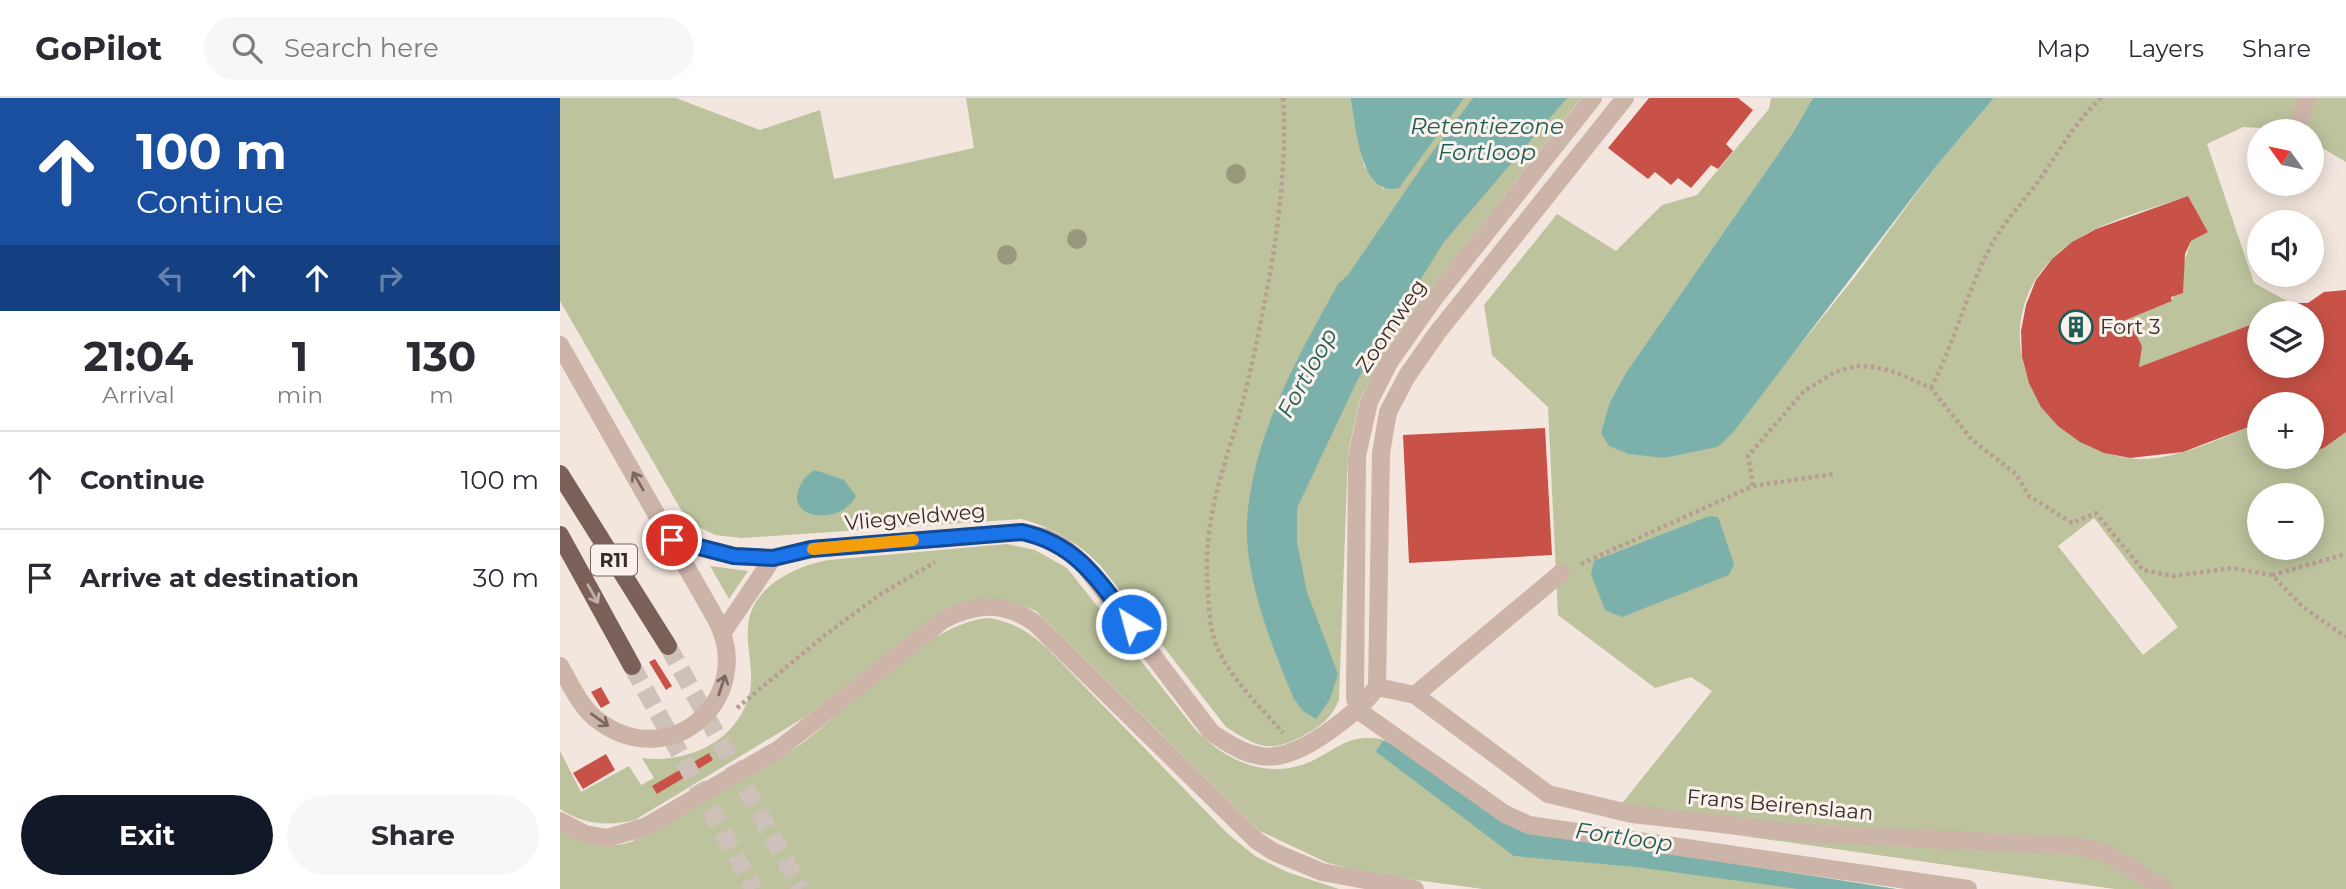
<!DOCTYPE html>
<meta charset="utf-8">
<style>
:root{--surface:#fff;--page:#f7f7f7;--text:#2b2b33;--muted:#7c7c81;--line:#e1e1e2;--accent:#111827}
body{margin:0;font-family:Montserrat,sans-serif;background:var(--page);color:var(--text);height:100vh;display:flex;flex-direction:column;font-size:26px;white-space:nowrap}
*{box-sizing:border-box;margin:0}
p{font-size:23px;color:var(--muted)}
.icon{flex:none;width:38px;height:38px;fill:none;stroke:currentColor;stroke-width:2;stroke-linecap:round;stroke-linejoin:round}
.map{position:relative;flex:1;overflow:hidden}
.drawer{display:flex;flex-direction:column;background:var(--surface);width:560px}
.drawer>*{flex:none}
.top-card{background:#1a4fa0;color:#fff;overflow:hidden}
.needle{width:46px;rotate:303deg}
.fabs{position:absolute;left:1687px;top:21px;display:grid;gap:14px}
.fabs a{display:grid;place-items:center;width:77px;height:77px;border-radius:50%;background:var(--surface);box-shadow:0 4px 18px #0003;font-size:35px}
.pin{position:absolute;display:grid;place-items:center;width:60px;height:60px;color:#fff;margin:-30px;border:4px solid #fff;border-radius:50%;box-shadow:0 2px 7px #0007}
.me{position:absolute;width:77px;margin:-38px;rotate:323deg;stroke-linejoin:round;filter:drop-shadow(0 0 5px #0008)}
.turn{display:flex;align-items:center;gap:24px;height:147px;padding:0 21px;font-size:32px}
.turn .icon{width:91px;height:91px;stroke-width:2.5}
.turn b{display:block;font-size:49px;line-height:60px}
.lanes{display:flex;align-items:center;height:66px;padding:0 21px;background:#0003;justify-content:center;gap:35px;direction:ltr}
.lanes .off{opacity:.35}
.eta{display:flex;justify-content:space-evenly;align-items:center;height:119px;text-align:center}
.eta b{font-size:42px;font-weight:700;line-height:49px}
.cta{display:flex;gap:14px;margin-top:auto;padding:14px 21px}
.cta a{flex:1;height:80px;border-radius:42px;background:var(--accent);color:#fff;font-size:28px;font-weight:700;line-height:80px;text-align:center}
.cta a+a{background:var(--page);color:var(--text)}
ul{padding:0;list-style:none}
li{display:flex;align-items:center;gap:21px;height:98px;padding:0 21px;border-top:2px solid var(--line)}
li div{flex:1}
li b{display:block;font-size:26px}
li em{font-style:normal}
header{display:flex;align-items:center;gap:42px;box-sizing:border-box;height:98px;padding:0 35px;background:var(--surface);border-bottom:2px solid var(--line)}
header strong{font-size:33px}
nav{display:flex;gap:38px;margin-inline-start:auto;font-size:24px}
.search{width:490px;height:63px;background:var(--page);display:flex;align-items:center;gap:18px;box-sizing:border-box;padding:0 24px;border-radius:38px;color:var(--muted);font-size:26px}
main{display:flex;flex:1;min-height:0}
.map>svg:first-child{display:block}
.green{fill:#bcc39d;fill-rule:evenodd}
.water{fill:#7cb1ab}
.building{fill:#c85247}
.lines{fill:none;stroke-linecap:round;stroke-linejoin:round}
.major-tunnel{stroke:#cec1ba;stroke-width:18;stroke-dasharray:18 9;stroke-linecap:butt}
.path{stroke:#b89d93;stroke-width:4.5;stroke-dasharray:3.5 3.5;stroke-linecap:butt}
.minor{stroke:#ccb4a9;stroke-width:18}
.major{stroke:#7b605a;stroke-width:18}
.tree{fill:#99987c}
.oneway{stroke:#7b6963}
.oneway2{stroke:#c1b0aa}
.route-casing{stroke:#114b97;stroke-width:18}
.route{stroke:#1a73e8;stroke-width:12}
.slow{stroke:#f59e0b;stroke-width:12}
.labels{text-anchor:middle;stroke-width:6;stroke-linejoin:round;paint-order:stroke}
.shield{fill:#faf1eb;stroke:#736763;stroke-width:2}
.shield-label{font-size:19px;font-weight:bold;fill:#392c29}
.street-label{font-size:21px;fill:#392c29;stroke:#faf1eb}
.poi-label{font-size:21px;fill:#392c29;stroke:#faf1eb;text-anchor:start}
.water-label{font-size:23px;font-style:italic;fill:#1e5c56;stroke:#faf1eb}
</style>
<header>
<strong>GoPilot</strong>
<div class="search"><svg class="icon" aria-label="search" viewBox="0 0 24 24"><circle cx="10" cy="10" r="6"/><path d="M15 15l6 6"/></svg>Search here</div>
<nav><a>Map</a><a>Layers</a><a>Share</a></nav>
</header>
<main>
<section class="drawer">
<div class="top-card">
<div class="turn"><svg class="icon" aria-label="ahead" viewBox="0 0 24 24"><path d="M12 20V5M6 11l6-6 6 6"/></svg><div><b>100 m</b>Continue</div></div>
<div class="lanes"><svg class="icon off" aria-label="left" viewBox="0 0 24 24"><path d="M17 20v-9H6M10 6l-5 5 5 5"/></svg><svg class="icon" aria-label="ahead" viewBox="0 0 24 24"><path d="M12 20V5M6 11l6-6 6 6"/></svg><svg class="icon" aria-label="ahead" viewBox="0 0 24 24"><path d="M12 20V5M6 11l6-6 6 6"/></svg><svg class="icon off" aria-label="right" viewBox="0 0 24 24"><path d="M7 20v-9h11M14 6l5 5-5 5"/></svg></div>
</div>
<div class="eta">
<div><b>21:04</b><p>Arrival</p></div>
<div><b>1</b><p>min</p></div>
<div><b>130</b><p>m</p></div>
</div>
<ul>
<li><svg class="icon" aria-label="ahead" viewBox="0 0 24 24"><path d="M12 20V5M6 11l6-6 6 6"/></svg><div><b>Continue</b></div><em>100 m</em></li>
<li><svg class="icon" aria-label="arrive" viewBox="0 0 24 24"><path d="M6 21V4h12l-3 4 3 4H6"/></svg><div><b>Arrive at destination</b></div><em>30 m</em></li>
</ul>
<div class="cta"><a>Exit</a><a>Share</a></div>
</section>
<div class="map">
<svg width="1786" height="791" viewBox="0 0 1786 791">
<rect width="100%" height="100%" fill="#f3e6de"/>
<g class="green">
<path d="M0,0h116l84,32 60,-20 14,69 140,-31 -8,-50h384l14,68 20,24 -23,-92h220l-156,198 -38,53 -27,50 -12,54 -9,247c-9,20 -18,26 -38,37 -33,17 -45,9 -75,-10l-126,-162c-24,-24 -46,-37 -79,-46l-279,19 -27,-3 -22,-11 -13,-16 -120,-207z"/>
<path d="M1211,0h42l-21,36 -167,240 -16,30 -8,29 64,25 53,-11 140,-174 79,-108 57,-67h352v64l-34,-20v-11l-69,-4 -36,17 47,139 37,20 -4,10h-28v16l-9,-4 -111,42c3,-20 2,-34 -18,-45l51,-21 19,-60 17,-9 -20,-36c-45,16 -99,27 -134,61 -73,70 -20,187 73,201 45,6 92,-20 132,-35v34h17l2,7 34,-7v-4l34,-21v457h-231l-504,-72 101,-126 -21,-14 -36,11 -97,-73 -10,-208 -56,-52 -8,-50 73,-91 59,37 46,-46 35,-10 72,-86zM1699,397h53v53h-53zM1534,420l84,109 -35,28 -85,-109z"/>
<path d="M447,446l28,6 32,18 128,161c32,34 77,53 121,30 27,-14 33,-24 65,-20l150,93 365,57h-413l-104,-14 -51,-12 -68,-32 -224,-220c-34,-16 -59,-16 -93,-1l-138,107 -170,103c-28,6 -51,5 -75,-11v-58l21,41 48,-26 12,19 13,-7 -12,-20c45,6 98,-17 108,-67 4,-22 -4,-43 -2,-64 2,-40 49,-62 81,-67z"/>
<path d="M150,468l38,5 -19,28z"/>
<path d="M428,520c26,4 41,14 60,31l180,185 27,22 32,16 52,17h-779v-58c26,13 43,19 71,11 50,-29 103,-55 153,-86 57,-36 139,-133 204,-138z"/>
</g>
<g class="water">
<path d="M790,0h114l-65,90c-40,10 -42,-63 -49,-90z"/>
<path d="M913,0h94l-123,144 -86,137 -61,129v34l10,50 31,82 -8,25 -14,20 -13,-8 -9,-12c-22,-52 -50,-122 -47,-179 6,-86 51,-163 91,-236l10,-9 80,-117z"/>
<path d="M1253,0h181l-57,67 -202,265 -17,17 -53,11 -36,-4 -20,-8 -8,-13 8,-29 16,-30 167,-240z"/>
<path d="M255,372l29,10 12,16c-14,30 -73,24 -56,-10 4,-8 8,-12 15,-16z"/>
<path d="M1149,418l9,1 16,47 -5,11 -107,42 -17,-7 -14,-36 3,-13z"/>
<path d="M824,642l147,92 365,57h-98l-162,-22 -122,-11 -135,-102 -3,-3z"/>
</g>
<g class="building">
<path d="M1089,0h89l15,12 -27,34 7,7 -15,18 -7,-4 -20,23 -13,-10 -7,7 -16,-13 -7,7 -40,-31z"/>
<path d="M1628,98l20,36 -17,9 -6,13 -2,39 -12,4 1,4 -51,21 13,9 8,15 -3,21 111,-42 9,4v37h53v-53h-25l4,-10h17l16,-11 22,-2v142l-21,15 -13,6v-49h-53v19l-76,29 -53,6 -26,-5 -24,-11 -22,-16 -17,-19 -12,-24 -7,-26 -1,-26 5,-26 10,-25 16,-21 20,-17 24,-13z"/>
<path d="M985,330l7,127 -143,8 -6,-128z"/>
<path d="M1716,359h27l-25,7z"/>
<path d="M95,561l17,27 -6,4 -17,-28z"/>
<path d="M41,589l9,16 -9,5 -10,-16z"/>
<path d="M149,655l4,7 -56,34 -5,-8z"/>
<path d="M46,656l9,16 -32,19 -10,-16z"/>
</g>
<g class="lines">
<g class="major-tunnel">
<path d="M108,548l133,243"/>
<path d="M72,568l122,223"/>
</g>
<g class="path">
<path d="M723,0c6,91 -15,194 -35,283 -18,78 -47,127 -40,212 1,17 2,35 8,51 13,34 44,62 67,89"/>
<path d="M1371,290c24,-46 36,-98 61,-144 15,-27 37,-48 54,-74 17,-25 32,-51 55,-72"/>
<path d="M1193,388l81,-12"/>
<path d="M1021,466l172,-78 -5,-30 56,-65 31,-19 21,-6 18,1 21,5 36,16 41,52 44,34 13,22 43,27 24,-10 47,57 31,6 58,-8 40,7 31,32 43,30"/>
<path d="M1712,477l74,-21"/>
<path d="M177,610l88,-73 56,-41 54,-32"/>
</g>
<g class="minor">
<path d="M1736,33l11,-33"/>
<path d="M0,247l156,274c41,77 -43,155 -116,103 -19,-13 -29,-37 -40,-56"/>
<path d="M112,442l62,16 39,2 38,-9 211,-17 23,5 19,10 20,18 127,167c45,32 68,33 114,2 21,-15 37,-27 52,-47l4,-234 7,-41 19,-36 30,-43 188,-235"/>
<path d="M163,534l50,-74"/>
<path d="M817,589l38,8 133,99 84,20 171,19 274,13 31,8 56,35"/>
<path d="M855,597l146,-122"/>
<path d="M799,613l-4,-13 2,-242 12,-54 21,-41 43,-61 160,-202"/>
<path d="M799,613l146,103 24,11 439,64"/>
<path d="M0,723l25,13 22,4 38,-11 134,-78 164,-129c33,-17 61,-19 92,3l222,218 17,11 48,20 93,17"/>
</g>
<g class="major">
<path d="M0,376l108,172"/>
<path d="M0,437l72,131"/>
</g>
</g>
<g class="tree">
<circle cx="676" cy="76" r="10"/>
<circle cx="517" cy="141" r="10"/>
<circle cx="447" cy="157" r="10"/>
</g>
<defs><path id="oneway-shaft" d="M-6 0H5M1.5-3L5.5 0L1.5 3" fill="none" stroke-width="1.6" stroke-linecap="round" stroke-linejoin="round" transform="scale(1.75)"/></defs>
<g class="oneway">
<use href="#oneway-shaft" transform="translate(78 383) rotate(-120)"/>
<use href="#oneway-shaft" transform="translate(162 587) rotate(-72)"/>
<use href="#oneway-shaft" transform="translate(40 622) rotate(36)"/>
</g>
<use class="oneway2" href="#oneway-shaft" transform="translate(33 496) rotate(61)"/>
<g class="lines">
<defs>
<path id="route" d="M112,442l62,16 39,2 38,-9 211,-17c55,12 77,49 109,92"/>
</defs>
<use href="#route" class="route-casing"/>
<use href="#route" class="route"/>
<path class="slow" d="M253,451l100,-9"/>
</g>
<defs>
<symbol id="building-ring" viewBox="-11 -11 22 22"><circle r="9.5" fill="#faf1eb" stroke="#1e5c56" stroke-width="1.5"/><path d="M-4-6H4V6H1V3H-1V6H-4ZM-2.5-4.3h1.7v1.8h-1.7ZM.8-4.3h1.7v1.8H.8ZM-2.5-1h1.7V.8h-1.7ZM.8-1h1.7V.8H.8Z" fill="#1e5c56"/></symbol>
</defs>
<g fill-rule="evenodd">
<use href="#building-ring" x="1497" y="210" width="38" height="38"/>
</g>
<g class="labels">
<rect class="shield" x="31" y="446.5" width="46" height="31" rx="5"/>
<g class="shield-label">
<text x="54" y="469">R11</text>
</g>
<g class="street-label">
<text transform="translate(831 228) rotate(-56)" y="7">Zoomweg</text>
<text transform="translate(355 419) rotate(-5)" y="7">Vliegveldweg</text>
<text transform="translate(1220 707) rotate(5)" y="7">Frans Beirenslaan</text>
</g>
<g class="poi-label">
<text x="1540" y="236">Fort 3</text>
</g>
<g class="water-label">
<text x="927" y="36">Retentiezone<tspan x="927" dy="26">Fortloop</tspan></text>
<text transform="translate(747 275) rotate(-61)" y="8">Fortloop</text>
<text transform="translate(1064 739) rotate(8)" y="8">Fortloop</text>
</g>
</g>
</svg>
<div class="fabs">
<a><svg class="needle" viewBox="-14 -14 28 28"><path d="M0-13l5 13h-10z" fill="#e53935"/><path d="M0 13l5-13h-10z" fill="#7c7c81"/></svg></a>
<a><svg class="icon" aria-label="sound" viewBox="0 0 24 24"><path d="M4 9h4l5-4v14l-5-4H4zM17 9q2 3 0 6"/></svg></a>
<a><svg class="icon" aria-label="layers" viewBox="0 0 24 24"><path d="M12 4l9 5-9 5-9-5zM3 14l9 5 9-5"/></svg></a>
<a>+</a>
<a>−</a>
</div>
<div class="pin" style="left:112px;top:442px;background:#d93025"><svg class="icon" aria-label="arrive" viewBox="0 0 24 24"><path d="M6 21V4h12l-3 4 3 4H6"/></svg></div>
<svg class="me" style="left:571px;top:526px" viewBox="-20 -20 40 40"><circle r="17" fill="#1a73e8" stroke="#fff" stroke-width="3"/><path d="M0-11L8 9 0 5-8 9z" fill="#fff"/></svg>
</div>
</main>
